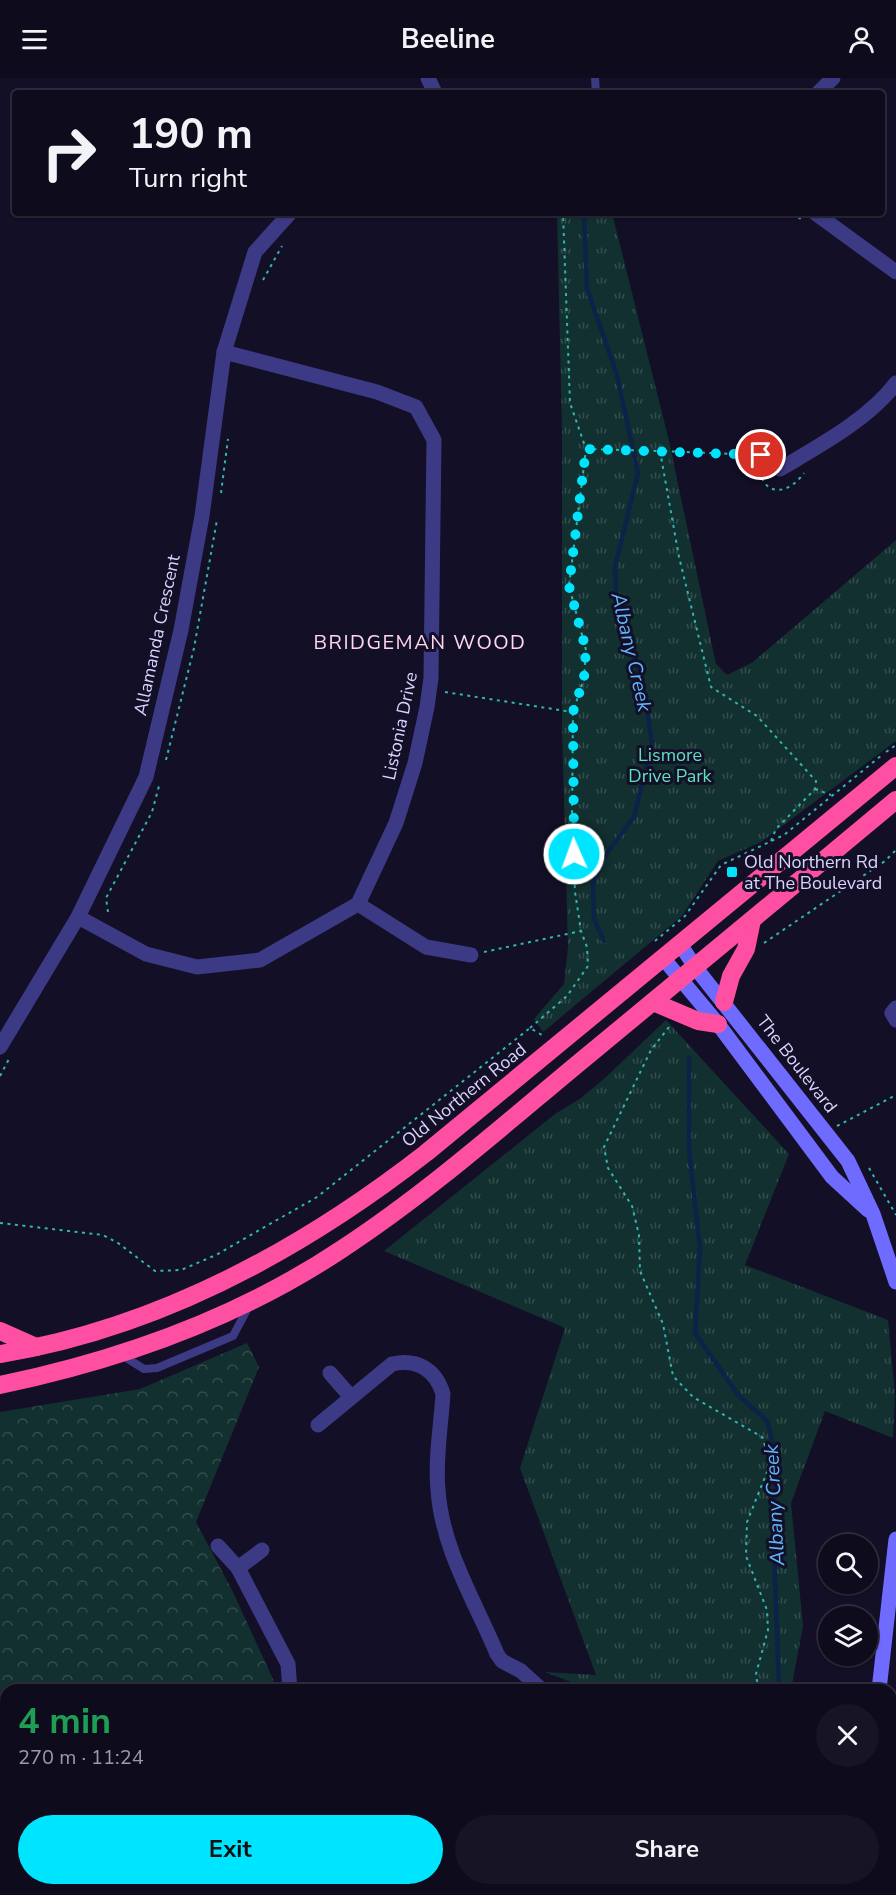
<!DOCTYPE html>
<meta charset="utf-8">
<style>
:root{--surface:#0e0b1c;--page:#171425;--text:#f1f3f6;--muted:#9b9ba3;--line:#2e2b3b;--accent:#00e5ff}
body{margin:0;font-family:"Nunito Sans",sans-serif;background:var(--page);color:var(--text);height:100vh;display:flex;flex-direction:column;font-size:22px;white-space:nowrap}
*{box-sizing:border-box;margin:0}
p{font-size:20px;color:var(--muted)}
.icon{flex:none;width:33px;height:33px;fill:none;stroke:currentColor;stroke-width:2;stroke-linecap:round;stroke-linejoin:round}
.map{position:relative;flex:1;overflow:hidden}
.drawer{position:absolute;left:0px;top:1606px;width:897px;height:212px;display:flex;flex-direction:column;background:var(--surface);border-radius:18px 18px 0 0;box-shadow:0 2px 4px #0004,0 0 0 2px var(--line)}
.drawer>*{flex:none}
.hud{position:absolute;left:12px;top:12px;width:873px;height:126px;border-radius:6px;box-shadow:0 2px 4px #0004,0 0 0 2px var(--line);background:#0e0b1c;color:var(--text);overflow:hidden}
.tools{position:absolute;left:818px;top:1456px;display:grid;gap:12px}
.tools a{display:grid;place-items:center;width:60px;height:60px;border-radius:50%;background:var(--surface);box-shadow:0 2px 4px #0004,0 0 0 2px var(--line);font-size:30px}
.pin{position:absolute;display:grid;place-items:center;width:51px;height:51px;color:#fff;margin:-26px;border:3px solid #fff;border-radius:50%;box-shadow:0 2px 6px #0007}
.me{position:absolute;width:66px;margin:-33px;rotate:358deg;stroke-linejoin:round;filter:drop-shadow(0 0 4px #0008)}
.turn{display:flex;align-items:center;gap:21px;height:126px;padding:0 18px;font-size:27px}
.turn .icon{width:78px;height:78px;stroke-width:2.5}
.turn b{display:block;font-size:42px;line-height:51px}
.round{display:grid;place-items:center;flex:none;width:63px;height:63px;border-radius:32px;background:var(--page)}
.head{display:flex;align-items:center;justify-content:space-between;height:102px;padding:0 18px}
h1{font-size:36px;font-weight:700;line-height:45px;color:#1e9e55}
.action{display:flex;gap:12px;margin-top:auto;padding:12px 18px}
.action a{flex:1;height:69px;border-radius:36px;background:var(--accent);color:#111;font-size:24px;font-weight:700;line-height:69px;text-align:center}
.action a+a{background:var(--page);color:var(--text)}
header{display:flex;justify-content:space-between;align-items:center;height:78px;padding:0 18px;background:var(--surface);font-size:27px;font-weight:700}
.map>svg:first-child{display:block}
.forest{fill:url(#forest-crowns)}
.park{fill:url(#park-tufts)}
.lines{fill:none;stroke-linecap:round;stroke-linejoin:round}
.stream{stroke:#0c2248;stroke-width:4.5}
.path{stroke:#2fb8b0;stroke-width:2;stroke-dasharray:3 4.5;stroke-linecap:butt}
.lane{stroke:#3d3a85;stroke-width:8}
.street{stroke:#3d3a85;stroke-width:15}
.secondary{stroke:#6f6bff;stroke-width:15}
.highway{stroke:#ff4fa3;stroke-width:18}
.route{stroke:#00e5ff;stroke-width:10;stroke-dasharray:0 18}
.poi-dot{fill:#00e5ff;stroke:#130f26;stroke-width:2}
.labels{text-anchor:middle;stroke-width:6;stroke-linejoin:round;paint-order:stroke}
.street-label{font-size:18px;fill:#d9d4ff;stroke:#130f26}
.park-label{font-size:18px;fill:#5fe0c0;stroke:#130f26}
.poi-label{font-size:18px;fill:#d9d4ff;stroke:#130f26;text-anchor:start}
.neighbourhood-label{font-size:20px;letter-spacing:1.5px;fill:#ffd6f0;stroke:#130f26}
.water-label{font-size:20px;font-style:italic;fill:#62b6ff;stroke:#130f26}
</style>
<header><svg class="icon" aria-label="menu" viewBox="0 0 24 24"><path d="M4 6h16M4 12h16M4 18h16"/></svg>Beeline<svg class="icon" aria-label="person" viewBox="0 0 24 24"><circle cx="12" cy="8" r="4"/><path d="M4 21q1-7 8-7t8 7"/></svg></header>
<div class="map">
<svg width="896" height="1817" viewBox="0 0 896 1817">
<defs>
<pattern id="forest-crowns" width="20" height="18" patternUnits="userSpaceOnUse" patternTransform="scale(1.5)"><rect width="20" height="18" fill="#12302f"/><path d="M2 6a3 3 0 1 1 6 0M12 15a3 3 0 1 1 6 0" fill="none" stroke="#344d4e"/></pattern>
<pattern id="park-tufts" width="24" height="20" patternUnits="userSpaceOnUse" patternTransform="scale(1.5)"><rect width="24" height="20" fill="#12302f"/><path d="M3 7l-1-3M5 7V3M7 7l1-3M15 17l-1-3M17 17v-4M19 17l1-3" fill="none" stroke="#344d4e"/></pattern>
</defs>
<rect width="100%" height="100%" fill="#130f26"/>
<path class="forest" d="M247,1265l12,24 -63,155 37,70 45,98h-272v4l-6,-2v-280l140,-23z"/>
<g class="park">
<path d="M557,135h55l57,228 47,223 11,11 26,-13 143,-122v201l-135,101 -43,19 -36,55 -139,116 -9,-13 30,-35 4,-37 -6,-219v-298z"/>
<path d="M666,942l123,134 -44,111 143,55 7,74 -2,44 -68,-27 -34,92 12,123 -12,64h-172l-18,-5 -25,-1 -31,-12 51,3 -76,-207 45,-140 -181,-77 171,-137 26,-16 24,-20z"/>
<path d="M234,1812h142l9,5h-148z"/>
<path d="M488,1812h241l-4,5h-235z"/>
</g>
<g class="lines">
<g class="stream">
<path d="M584,135l3,75 30,87 21,98 -23,94 1,28 28,96 8,52 -18,74 -30,40 -11,26 1,36 10,22"/>
<path d="M689,980v91l11,100 -5,84 43,62 29,26 8,30 -1,99 5,137 -4,3"/>
<path d="M573,1817l3,-5"/>
</g>
<g class="path">
<path d="M792,135l10,7"/>
<path d="M263,202l19,-34"/>
<path d="M586,371l74,2"/>
<path d="M221,415l7,-54"/>
<path d="M445,614l127,20"/>
<path d="M886,674l10,-7"/>
<path d="M166,682l28,-112 23,-128"/>
<path d="M815,711l16,6"/>
<path d="M771,763l5,-12 39,-40 1,-8 -59,-65 -46,-29 -32,-130 -19,-106 101,4c-7,37 22,47 43,18"/>
<path d="M108,834l-2,-14 46,-86 7,-26"/>
<path d="M655,863l30,-25 36,-51 63,-30 98,-80"/>
<path d="M764,865l121,-82 11,-11"/>
<path d="M484,874l97,-21"/>
<path d="M669,949l-18,23 -47,97 4,21 24,38 7,29 1,36 23,53 10,52 20,21 69,40 9,25 -24,60 -1,34 21,54 1,20 -12,44 1,7 8,9"/>
<path d="M530,950l37,-32 21,-30 -1,-19 -6,-16 -6,-39 -3,-76 1,-104 11,-34 2,-28 -17,-64 17,-137 -16,-46 -7,-190"/>
<path d="M0,998l9,-17"/>
<path d="M837,1048l59,-31"/>
<path d="M869,1090l27,47"/>
<path d="M0,1145l103,12 15,8 37,28 26,-1 35,-15 101,-58 213,-169 12,7"/>
<path d="M891,1640l3,-24"/>
<path d="M891,1753l5,-1"/>
<path d="M666,1817l2,-5"/>
</g>
<g class="lane">
<path d="M595,0l1,15"/>
<path d="M120,1276l24,15 13,-1 76,-32 16,-30"/>
</g>
<g class="street">
<path d="M428,0l7,15"/>
<path d="M818,15l15,-15"/>
<path d="M815,135l81,59"/>
<path d="M780,391c39,-23 89,-50 116,-86"/>
<path d="M358,826l68,43 45,8"/>
<path d="M78,839l68,37 51,13 63,-7 98,-56 38,-81 19,-60 12,-56 4,-29 3,-238 -18,-33 -39,-15 -153,-40"/>
<path d="M896,930l-4,5 4,7"/>
<path d="M0,969l78,-130 68,-140 35,-147 21,-114 22,-164 31,-100 35,-39"/>
<path d="M330,1295l21,24"/>
<path d="M318,1347l74,-61c25,-6 44,6 51,30 -2,31 -8,65 -5,96 4,59 37,111 59,164l5,7 19,10 21,19"/>
<path d="M218,1468l20,22 24,-18"/>
<path d="M238,1490l50,96 2,26"/>
<path d="M138,1812v5"/>
<path d="M822,1817l2,-5"/>
</g>
<g class="secondary">
<path d="M680,866l15,23 153,194 25,53 23,68"/>
<path d="M663,880l55,66 114,153 36,33"/>
<path d="M879,1612l17,-151"/>
<path d="M891,1684l5,8"/>
<path d="M891,1725l5,-9"/>
</g>
<g class="highway">
<path d="M653,924l45,19 20,3"/>
<path d="M724,924l7,-26 15,-27 6,-29"/>
<path d="M0,1253l36,16"/>
<path d="M0,1276c159,-26 300,-103 426,-201l470,-387"/>
<path d="M0,1307c120,-25 240,-68 342,-136 87,-57 164,-126 244,-192 103,-85 207,-171 310,-257"/>
</g>
</g>
<g class="lines">
<path class="route" d="M574,776l-1,-142 11,-34 2,-28 -17,-64 17,-137 175,6"/>
</g>
<rect class="poi-dot" x="726" y="788" width="12" height="12" rx="3"/>
<g class="labels">
<g class="street-label">
<text transform="translate(157 557) rotate(-78)" y="6">Allamanda Crescent</text>
<text transform="translate(400 648) rotate(-78)" y="6">Listonia Drive</text>
<text transform="translate(797 986) rotate(52)" y="6">The Boulevard</text>
<text transform="translate(464 1017) rotate(-39)" y="6">Old Northern Road</text>
</g>
<g class="park-label">
<text x="670" y="683">Lismore<tspan x="670" dy="21">Drive Park</tspan></text>
</g>
<g class="poi-label">
<text x="744" y="790">Old Northern Rd<tspan x="744" dy="21">at The Boulevard</tspan></text>
</g>
<g class="neighbourhood-label">
<text x="420" y="571">BRIDGEMAN WOOD</text>
</g>
<g class="water-label">
<text transform="translate(632 574) rotate(77)" y="7">Albany Creek</text>
<text transform="translate(774 1427) rotate(-93)" y="7">Albany Creek</text>
</g>
</g>
</svg>
<div class="tools">
<a><svg class="icon" aria-label="search" viewBox="0 0 24 24"><circle cx="10" cy="10" r="6"/><path d="M15 15l6 6"/></svg></a>
<a><svg class="icon" aria-label="layers" viewBox="0 0 24 24"><path d="M12 4l9 5-9 5-9-5zM3 14l9 5 9-5"/></svg></a>
</div>
<div class="pin" style="left:761px;top:377px;background:#d93025"><svg class="icon" aria-label="arrive" viewBox="0 0 24 24"><path d="M6 21V4h12l-3 4 3 4H6"/></svg></div>
<svg class="me" style="left:574px;top:776px" viewBox="-20 -20 40 40"><circle r="17" fill="#00e5ff" stroke="#fff" stroke-width="3"/><path d="M0-11L8 9 0 5-8 9z" fill="#fff"/></svg>
<div class="hud">
<div class="turn"><svg class="icon" aria-label="right" viewBox="0 0 24 24"><path d="M7 20v-9h11M14 6l5 5-5 5"/></svg><div><b>190 m</b>Turn right</div></div>
</div>
<section class="drawer">
<div class="head"><div><h1>4 min</h1><p>270 m · 11:24</p></div><a class="round"><svg class="icon" aria-label="close" viewBox="0 0 24 24"><path d="M6 6l12 12M18 6L6 18"/></svg></a></div>
<div class="action"><a>Exit</a><a>Share</a></div>
</section>
</div>
